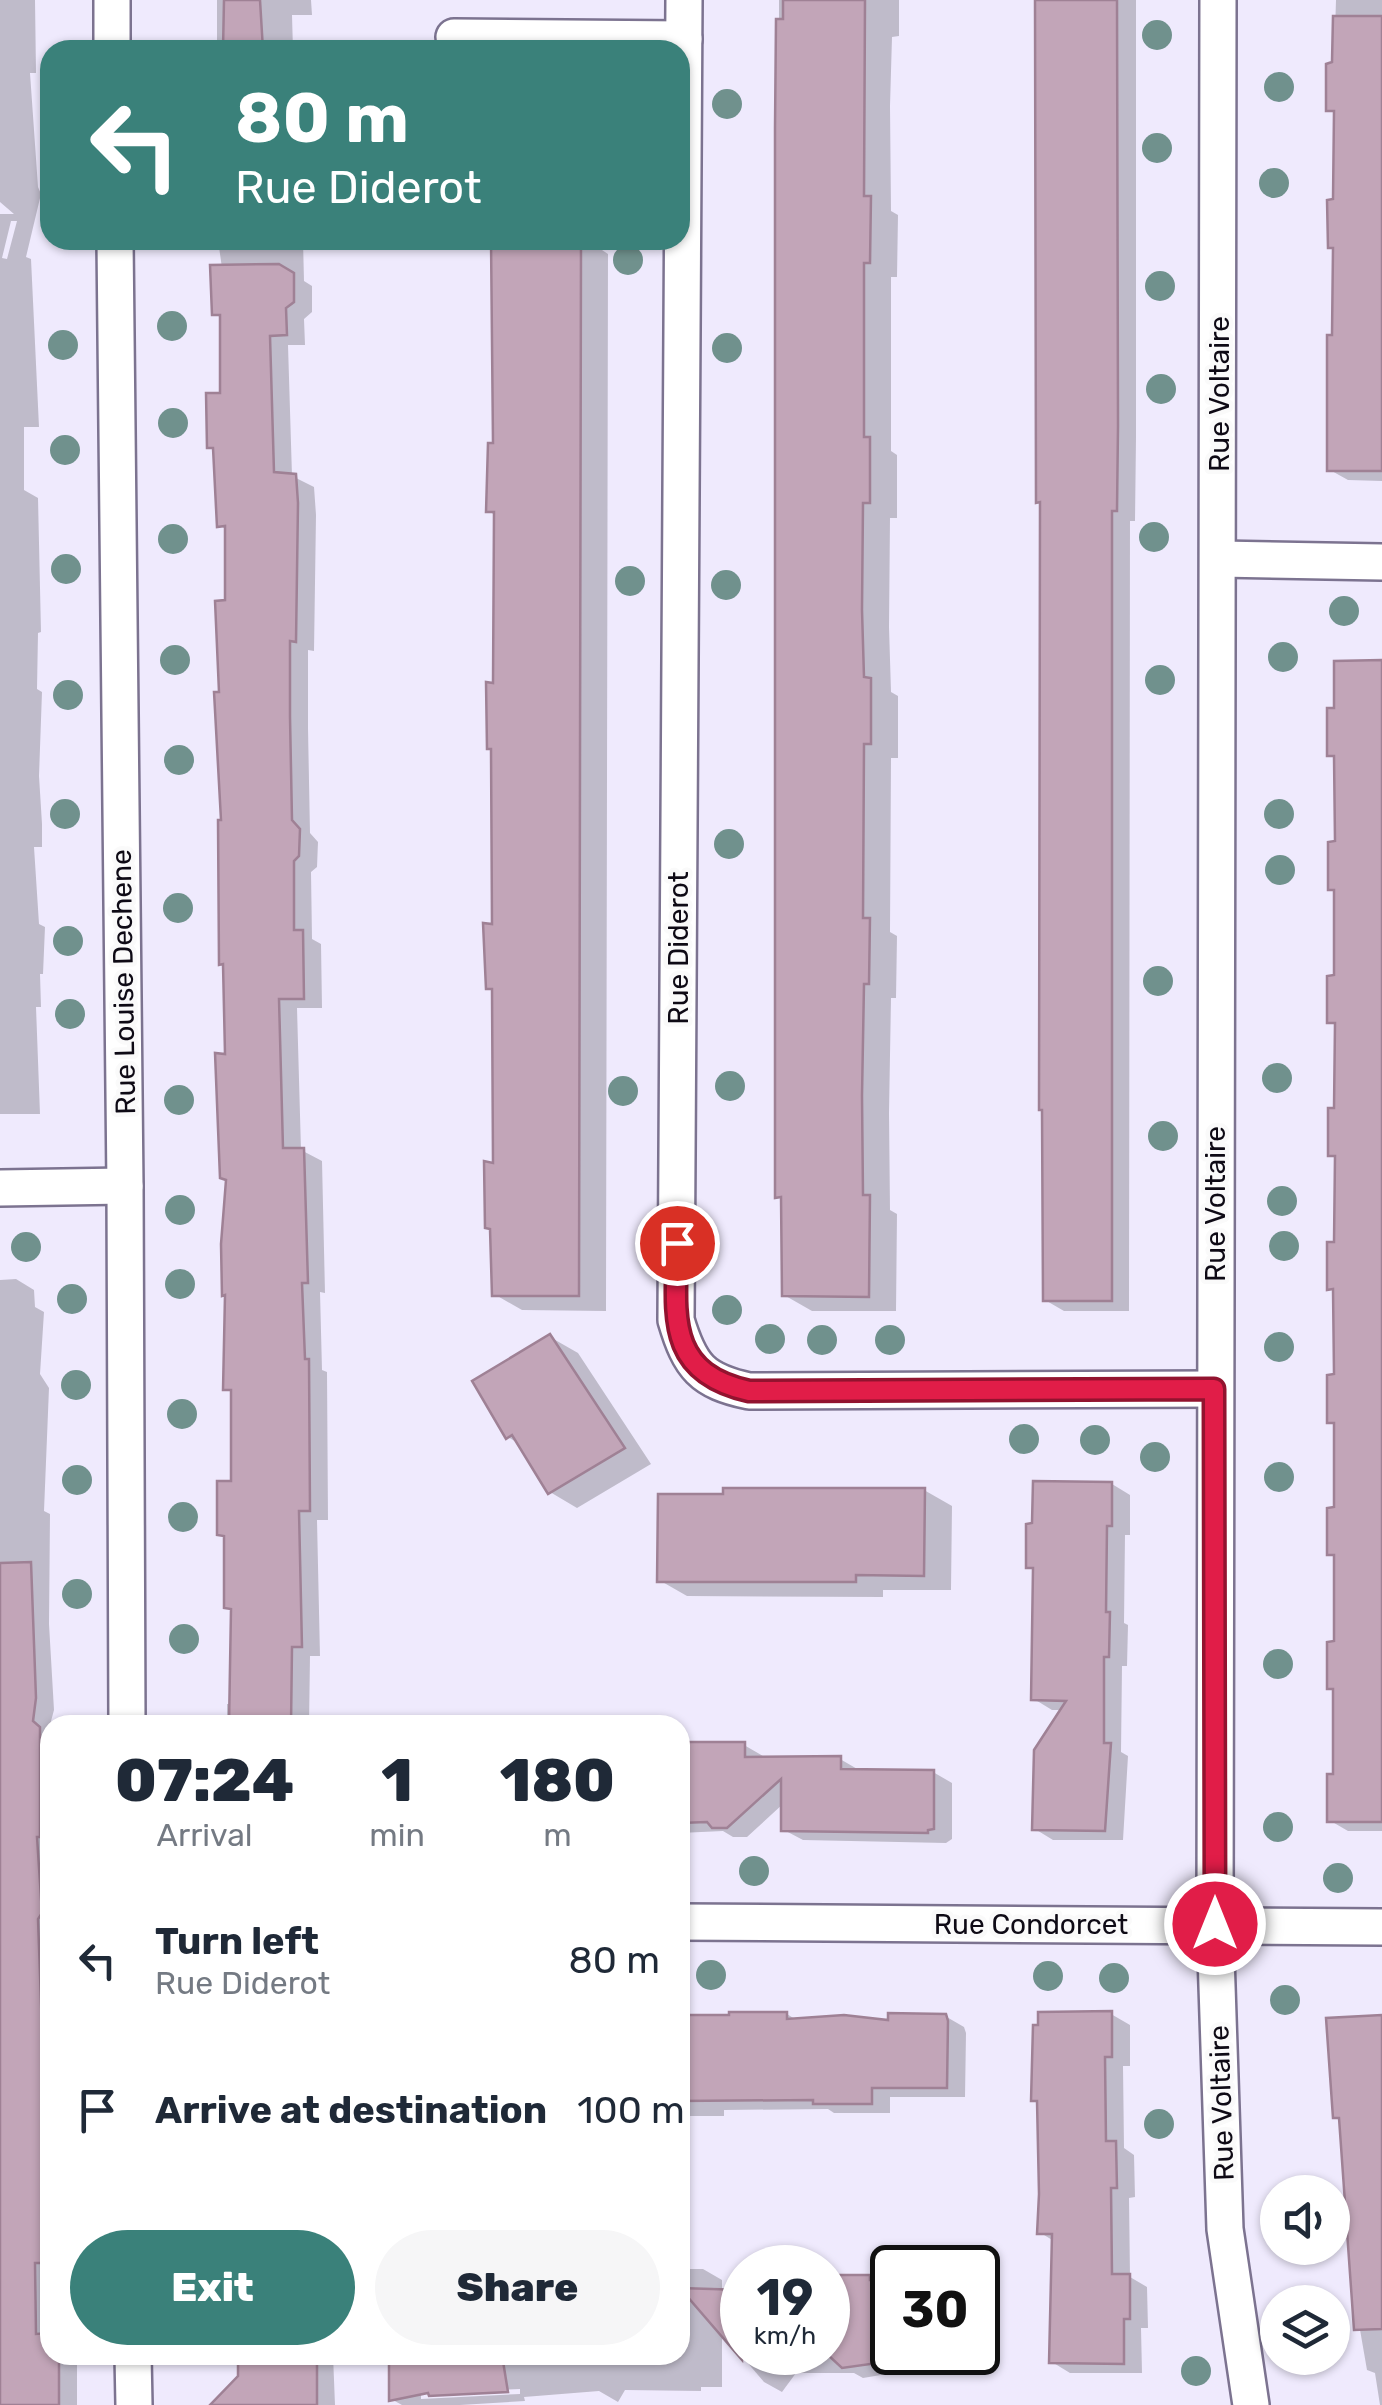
<!DOCTYPE html>
<style>
:root{--surface:#fff;--page:#f6f6f7;--text:#1f2937;--muted:#747a83;--accent:#3a817a}
body{margin:0;font-family:Rubik,sans-serif;background:var(--page);color:var(--text);height:100vh;display:flex;flex-direction:column;font-size:38px;white-space:nowrap}
*{box-sizing:border-box;margin:0}
p{font-size:32px;color:var(--muted)}
.icon{flex:none;width:55px;height:55px;fill:none;stroke:currentColor;stroke-width:2;stroke-linecap:round;stroke-linejoin:round}
.map{position:relative;flex:1;overflow:hidden}
.details{position:absolute;left:40px;top:1715px;width:650px;height:650px;display:flex;flex-direction:column;background:var(--surface);border-radius:30px;box-shadow:0 2px 8px #0004}
.details>*{flex:none}
.hud{position:absolute;left:40px;top:40px;width:650px;height:210px;border-radius:30px;box-shadow:0 2px 8px #0004;background:#3a817a;color:#fff;overflow:hidden}
.buttons{position:absolute;left:1260px;top:2175px;display:grid;gap:20px}
.buttons a{display:grid;place-items:center;width:90px;height:90px;border-radius:50%;background:var(--surface);box-shadow:0 2px 8px #0004;font-size:50px}
.speed{position:absolute;left:720px;top:2245px;display:flex;gap:20px;font-size:50px;font-weight:700;text-align:center}
.speed>*{display:grid;place-content:center;width:130px;height:130px;border-radius:50%;background:var(--surface);box-shadow:0 2px 8px #0004;line-height:1}
.speed small{font-size:25px;font-weight:400}
.speed .limit{border:5px solid #111;border-radius:15px;background:#fff;color:#111}
.pin{position:absolute;display:grid;place-items:center;width:85px;height:85px;color:#fff;margin:-42px;border:5px solid #fff;border-radius:50%;box-shadow:0 2px 10px #0007}
.me{position:absolute;width:110px;margin:-55px;rotate:0deg;stroke-linejoin:round;filter:drop-shadow(0 0 8px #0008)}
.turn{display:flex;align-items:center;gap:35px;height:210px;padding:0 30px;font-size:45px}
.turn .icon{width:130px;height:130px;stroke-width:2.5}
.turn b{display:block;font-size:70px;line-height:85px}
.eta{display:flex;justify-content:space-evenly;align-items:center;height:170px;text-align:center}
.eta b{font-size:60px;font-weight:800;line-height:70px}
.cta{display:flex;gap:20px;margin-top:auto;padding:20px 30px}
.cta a{flex:1;height:115px;border-radius:60px;background:var(--accent);color:#fff;font-size:40px;font-weight:800;line-height:115px;text-align:center}
.cta a+a{background:var(--page);color:var(--text)}
ul{padding:0;list-style:none}
li{display:flex;align-items:center;gap:30px;height:150px;padding:0 30px}
li div{flex:1}
li b{display:block;font-size:38px}
li em{font-style:normal}
.map>svg:first-child{display:block}
.shadow{fill:#0003;fill-rule:evenodd}
.building{fill:#c2a5b8;stroke:#9f8195;stroke-width:2.5}
.lines{fill:none;stroke-linecap:round;stroke-linejoin:round}
.minor-casing{stroke:#7c7390;stroke-width:40}
.minor{stroke:#fff;stroke-width:35}
.tree{fill:#70918d}
.route-casing{stroke:#92132f;stroke-width:25}
.route{stroke:#e11d48;stroke-width:18}
.labels{text-anchor:middle;stroke-width:9;stroke-linejoin:round;paint-order:stroke}
.street-label{font-size:28px;fill:#0e0a15;stroke:#fafafa}
</style>
<div class="map">
<svg width="1382" height="2405" viewBox="0 0 1382 2405">
<rect width="100%" height="100%" fill="#efeafd"/>
<g class="shadow">
<path d="M0,0h35l1,73h-6l8,114 3,7 -15,63 5,2 8,168h-15v63l14,8 3,134 -3,1 -1,56 5,3 -3,84 3,48v23h-8l5,77 6,3 -2,47h-3l1,33h-5l4,107h-40v-900h14l-14,-12zM11,221h6l-10,38 -5,-1z"/>
<path d="M217,0h94l1,15h-20l1,35h-76z"/>
<path d="M779,0h120v36l-7,1 -2,69 1,105 7,4 -1,62h-6v174l6,4v63h-7l-1,109 2,65 7,4v62h-7l-1,174 7,4 -1,62h-5l-2,115 1,97 7,4 -1,97h-84l-28,-16v-95l-7,-4z"/>
<path d="M1038,0h98v438l-1,83h-5l-1,790h-65l-19,-11v-189l-4,-2z"/>
<path d="M1336,0h46v481l-34,-1 -18,-10 7,-356 -8,-5 5,-45z"/>
<path d="M218,240h85l1,41 8,5v26l-8,7 1,26h-17l4,131 22,11 2,28 -2,136 -6,-1v78l2,105 8,9 -1,25 -6,5 1,67 9,5 1,64h-25l4,142 21,11 3,132 -5,-1 2,78 5,2 1,148h-11l3,136h-10l-1,69h-82v-21h6l2,-44 -8,-122 -7,-4 13,-51v-91l-7,-4 3,-208 -7,-486 5,-164 -8,-5 -3,-75 -6,-3 12,-51v-78l-7,-4 7,-46z"/>
<path d="M492,240h110v10l6,4 -2,1057 -84,-1 -28,-16v-303l-6,-3 7,-62 2,-410 -9,-5 8,-66z"/>
<path d="M1382,663v1168h-34l-19,-11 7,-44v-85l-6,-3 6,-45v-85l-6,-4 6,-45v-83l-6,-4 7,-45 -1,-85 -6,-4 6,-44 1,-85 -7,-4 7,-45v-84l-7,-4 7,-45v-84l-7,-4 7,-45 -1,-85 -6,-4 6,-44z"/>
<path d="M16,1279l18,11 1,17 9,5 -4,62 9,14 -5,123 6,3 -1,110 5,86 -4,15v630h27v50h-77v-1125z"/>
<path d="M550,1337l28,16 73,111 -74,44 -27,-16 -29,-47 -13,-8z"/>
<path d="M1112,1484l18,11v40h-5l-1,88 4,2 -1,41h-5l-1,86 7,4 -5,84h-70l-18,-11 28,-119h-11l-18,-11 2,-128 -8,-4z"/>
<path d="M924,1490l28,16 -1,84h-68v7l-196,-1 -28,-16z"/>
<path d="M680,1743l64,2 19,11v3h77l19,11 74,2 19,11v56l-6,4 -143,-3 -19,-10v-27l-37,34h-14l-10,-6 -43,2z"/>
<path d="M787,2014l11,7 93,2 54,-7 19,11 2,6 -1,64h-75v16h-56l-6,-4 -104,1v6h-44v-100z"/>
<path d="M1111,2014l19,11v41h-7l1,82 10,7 1,42 -6,1 1,79 17,10 1,41h-7l1,45h-72l-18,-11 2,-121 -15,-9v-129l-5,-4z"/>
<path d="M1382,2017v388h-2l-5,-32 -8,-3 -17,-98 -8,-151 -7,-4z"/>
<path d="M680,2269h23l19,11v12h20v60h86v-74h41l8,4h15v70h73v7l-16,13 -12,-1 -8,-4 -66,11 -9,-5h-58l-14,19 -18,-10 -42,-49v54h-21v4l-76,-1 -7,12 -19,-11 -75,6 1,4 -65,4h-58l-11,-6v-44h289zM520,2389v5l-99,5v-5z"/>
<path d="M240,2355h93l2,50h-102l8,-28z"/>
</g>
<g class="building">
<path d="M224,0h36l3,50h-40z"/>
<path d="M783,0h82l-1,196h7l-1,67h-6v174h6v66h-7l-1,107 2,67 7,1v66h-7l-1,174h7l-1,66h-5l-2,112 1,99h7l-1,102 -87,-1 -1,-99 -6,1v-1070l1,-109h7z"/>
<path d="M1035,0h82l1,426 -1,85h-5v790h-69l-1,-191h-3l1,-608 -4,1z"/>
<path d="M1333,16h49v455h-55v-136h5l1,-87h-5l-1,-48 6,-1 1,-88h-8v-47l6,-2z"/>
<path d="M491,240h90l-2,1056h-87l-2,-67 -5,-1 -1,-67 9,2 -1,-174h-6l-3,-66 9,1 -1,-175h-4l-1,-67 7,1 1,-171h-8l2,-69h5z"/>
<path d="M279,264l15,9v29l-8,6 1,27 -17,1 4,136 22,2 2,29 -2,139 -6,-1v76l2,103 8,9 -1,27 -5,5v69h9l1,69h-25l4,149h21l4,135h-6l3,76h4l1,152h-11l3,136h-10l-1,78h-62l2,-116 -7,-1v-72l-7,-1v-54h14v-91h-8l2,-95 -3,1 -1,-52 5,-64 -6,-2 -5,-125 10,1 -2,-90 -4,1 -1,-145h3l-7,-128h5l-4,-91 10,-1v-74l-8,1 -4,-79h-6l-1,-55h14v-78h-8l-2,-50z"/>
<path d="M1382,660v1162h-55v-48h6v-85h-6v-47l7,-1v-86h-7v-47l7,-1v-84h-7v-48l7,-1 -1,-85 -6,1v-48h7l1,-86h-7v-48h6l1,-85h-8v-47l7,-1v-85h-6v-48l7,-1 -1,-85h-7v-48h7v-47z"/>
<path d="M550,1334l75,114 -77,46 -36,-59 -6,4 -34,-58z"/>
<path d="M1033,1481l79,1v44h-5l-1,86h4l-1,45h-5v86h7l-6,88 -73,-1 2,-80 32,-49 -35,-1 2,-132h-7v-44l6,-1z"/>
<path d="M723,1488h202l-1,88 -68,-1v7h-199l1,-88h65z"/>
<path d="M31,1562l5,136 -3,23 7,6v110h-3l5,76 -4,6 6,165v179h-9l1,71 14,-1v22h9v50h-59v-842z"/>
<path d="M680,1742h65v15l96,-1v13l93,1v59l-6,1v3l-147,-2v-52l-54,49h-15l-5,-6 -27,1z"/>
<path d="M1112,2011v46h-7l1,84h10l1,47h-6l1,86h18v45h-6v45l-75,-1 3,-129h-15l2,-40 -2,-93h-6l2,-76h5v-13z"/>
<path d="M729,2012h58v7l57,-4 44,5v-7l58,1 2,7 -1,67h-75v16h-59v-4l-133,1v-86h49z"/>
<path d="M1382,2015v314l-28,1 -15,-212h-6l-7,-100z"/>
<path d="M828,2275h42v5l22,-1v82l-50,7 -14,-13z"/>
<path d="M680,2288l62,2v70z"/>
<path d="M238,2355h79v50h-107l28,-29z"/>
<path d="M389,2355h113l6,37 -79,4 -1,-3 -39,8z"/>
</g>
<g class="lines">
<defs>
<g id="minor">
<path d="M112,0v50"/>
<path d="M684,0l-8,1320c14,47 26,61 73,71l465,-2"/>
<path d="M1218,0l-3,1925 10,304 26,176"/>
<path d="M454,37l230,2"/>
<path d="M115,240l10,946 2,539"/>
<path d="M1220,559l162,3"/>
<path d="M0,1188l125,-2"/>
<path d="M680,1922l702,5"/>
<path d="M133,2355l1,50"/>
</g>
</defs>
<use href="#minor" class="minor-casing"/>
<use href="#minor" class="minor"/>
</g>
<g class="tree">
<circle cx="1157" cy="35" r="15"/>
<circle cx="1279" cy="87" r="15"/>
<circle cx="727" cy="104" r="15"/>
<circle cx="1157" cy="148" r="15"/>
<circle cx="1274" cy="183" r="15"/>
<circle cx="628" cy="260" r="15"/>
<circle cx="1160" cy="286" r="15"/>
<circle cx="172" cy="326" r="15"/>
<circle cx="63" cy="345" r="15"/>
<circle cx="727" cy="348" r="15"/>
<circle cx="1161" cy="389" r="15"/>
<circle cx="173" cy="423" r="15"/>
<circle cx="65" cy="450" r="15"/>
<circle cx="1154" cy="537" r="15"/>
<circle cx="173" cy="539" r="15"/>
<circle cx="66" cy="569" r="15"/>
<circle cx="630" cy="581" r="15"/>
<circle cx="726" cy="585" r="15"/>
<circle cx="1344" cy="611" r="15"/>
<circle cx="1283" cy="657" r="15"/>
<circle cx="175" cy="660" r="15"/>
<circle cx="1160" cy="680" r="15"/>
<circle cx="68" cy="695" r="15"/>
<circle cx="179" cy="760" r="15"/>
<circle cx="65" cy="814" r="15"/>
<circle cx="1279" cy="814" r="15"/>
<circle cx="729" cy="844" r="15"/>
<circle cx="1280" cy="870" r="15"/>
<circle cx="178" cy="908" r="15"/>
<circle cx="68" cy="941" r="15"/>
<circle cx="1158" cy="981" r="15"/>
<circle cx="70" cy="1014" r="15"/>
<circle cx="1277" cy="1078" r="15"/>
<circle cx="730" cy="1086" r="15"/>
<circle cx="623" cy="1091" r="15"/>
<circle cx="179" cy="1100" r="15"/>
<circle cx="1163" cy="1136" r="15"/>
<circle cx="1282" cy="1201" r="15"/>
<circle cx="180" cy="1210" r="15"/>
<circle cx="1284" cy="1246" r="15"/>
<circle cx="26" cy="1247" r="15"/>
<circle cx="180" cy="1284" r="15"/>
<circle cx="72" cy="1299" r="15"/>
<circle cx="727" cy="1310" r="15"/>
<circle cx="770" cy="1339" r="15"/>
<circle cx="822" cy="1340" r="15"/>
<circle cx="890" cy="1340" r="15"/>
<circle cx="1279" cy="1347" r="15"/>
<circle cx="76" cy="1385" r="15"/>
<circle cx="182" cy="1414" r="15"/>
<circle cx="1024" cy="1439" r="15"/>
<circle cx="1095" cy="1440" r="15"/>
<circle cx="1155" cy="1457" r="15"/>
<circle cx="1279" cy="1477" r="15"/>
<circle cx="77" cy="1480" r="15"/>
<circle cx="183" cy="1517" r="15"/>
<circle cx="77" cy="1594" r="15"/>
<circle cx="184" cy="1639" r="15"/>
<circle cx="1278" cy="1664" r="15"/>
<circle cx="1278" cy="1827" r="15"/>
<circle cx="754" cy="1871" r="15"/>
<circle cx="1338" cy="1878" r="15"/>
<circle cx="711" cy="1975" r="15"/>
<circle cx="1048" cy="1976" r="15"/>
<circle cx="1114" cy="1978" r="15"/>
<circle cx="1285" cy="2000" r="15"/>
<circle cx="1159" cy="2124" r="15"/>
<circle cx="1196" cy="2371" r="15"/>
</g>
<g class="lines">
<defs>
<path id="route" d="M677,1243c-1,71 -13,129 72,148l465,-2 1,535"/>
</defs>
<use href="#route" class="route-casing"/>
<use href="#route" class="route"/>
</g>
<g class="labels">
<g class="street-label">
<text transform="translate(1219 394) rotate(-90)" y="10">Rue Voltaire</text>
<text transform="translate(678 948) rotate(-90)" y="10">Rue Diderot</text>
<text transform="translate(123 982) rotate(-91)" y="10">Rue Louise Dechene</text>
<text transform="translate(1215 1204) rotate(-90)" y="10">Rue Voltaire</text>
<text x="1031" y="1934">Rue Condorcet</text>
<text transform="translate(1221 2103) rotate(-92)" y="10">Rue Voltaire</text>
</g>
</g>
</svg>
<div class="buttons">
<a><svg class="icon" aria-label="sound" viewBox="0 0 24 24"><path d="M4 9h4l5-4v14l-5-4H4zM17 9q2 3 0 6"/></svg></a>
<a><svg class="icon" aria-label="layers" viewBox="0 0 24 24"><path d="M12 4l9 5-9 5-9-5zM3 14l9 5 9-5"/></svg></a>
</div>
<div class="speed"><div>19<small>km/h</small></div><div class="limit">30</div></div>
<div class="pin" style="left:677px;top:1243px;background:#d93025"><svg class="icon" aria-label="arrive" viewBox="0 0 24 24"><path d="M6 21V4h12l-3 4 3 4H6"/></svg></div>
<svg class="me" style="left:1215px;top:1924px" viewBox="-20 -20 40 40"><circle r="17" fill="#e11d48" stroke="#fff" stroke-width="3"/><path d="M0-11L8 9 0 5-8 9z" fill="#fff"/></svg>
<div class="hud">
<div class="turn"><svg class="icon" aria-label="left" viewBox="0 0 24 24"><path d="M17 20v-9H6M10 6l-5 5 5 5"/></svg><div><b>80 m</b>Rue Diderot</div></div>
</div>
<section class="details">
<div class="eta">
<div><b>07:24</b><p>Arrival</p></div>
<div><b>1</b><p>min</p></div>
<div><b>180</b><p>m</p></div>
</div>
<ul>
<li><svg class="icon" aria-label="left" viewBox="0 0 24 24"><path d="M17 20v-9H6M10 6l-5 5 5 5"/></svg><div><b>Turn left</b><p>Rue Diderot</p></div><em>80 m</em></li>
<li><svg class="icon" aria-label="arrive" viewBox="0 0 24 24"><path d="M6 21V4h12l-3 4 3 4H6"/></svg><div><b>Arrive at destination</b></div><em>100 m</em></li>
</ul>
<div class="cta"><a>Exit</a><a>Share</a></div>
</section>
</div>
